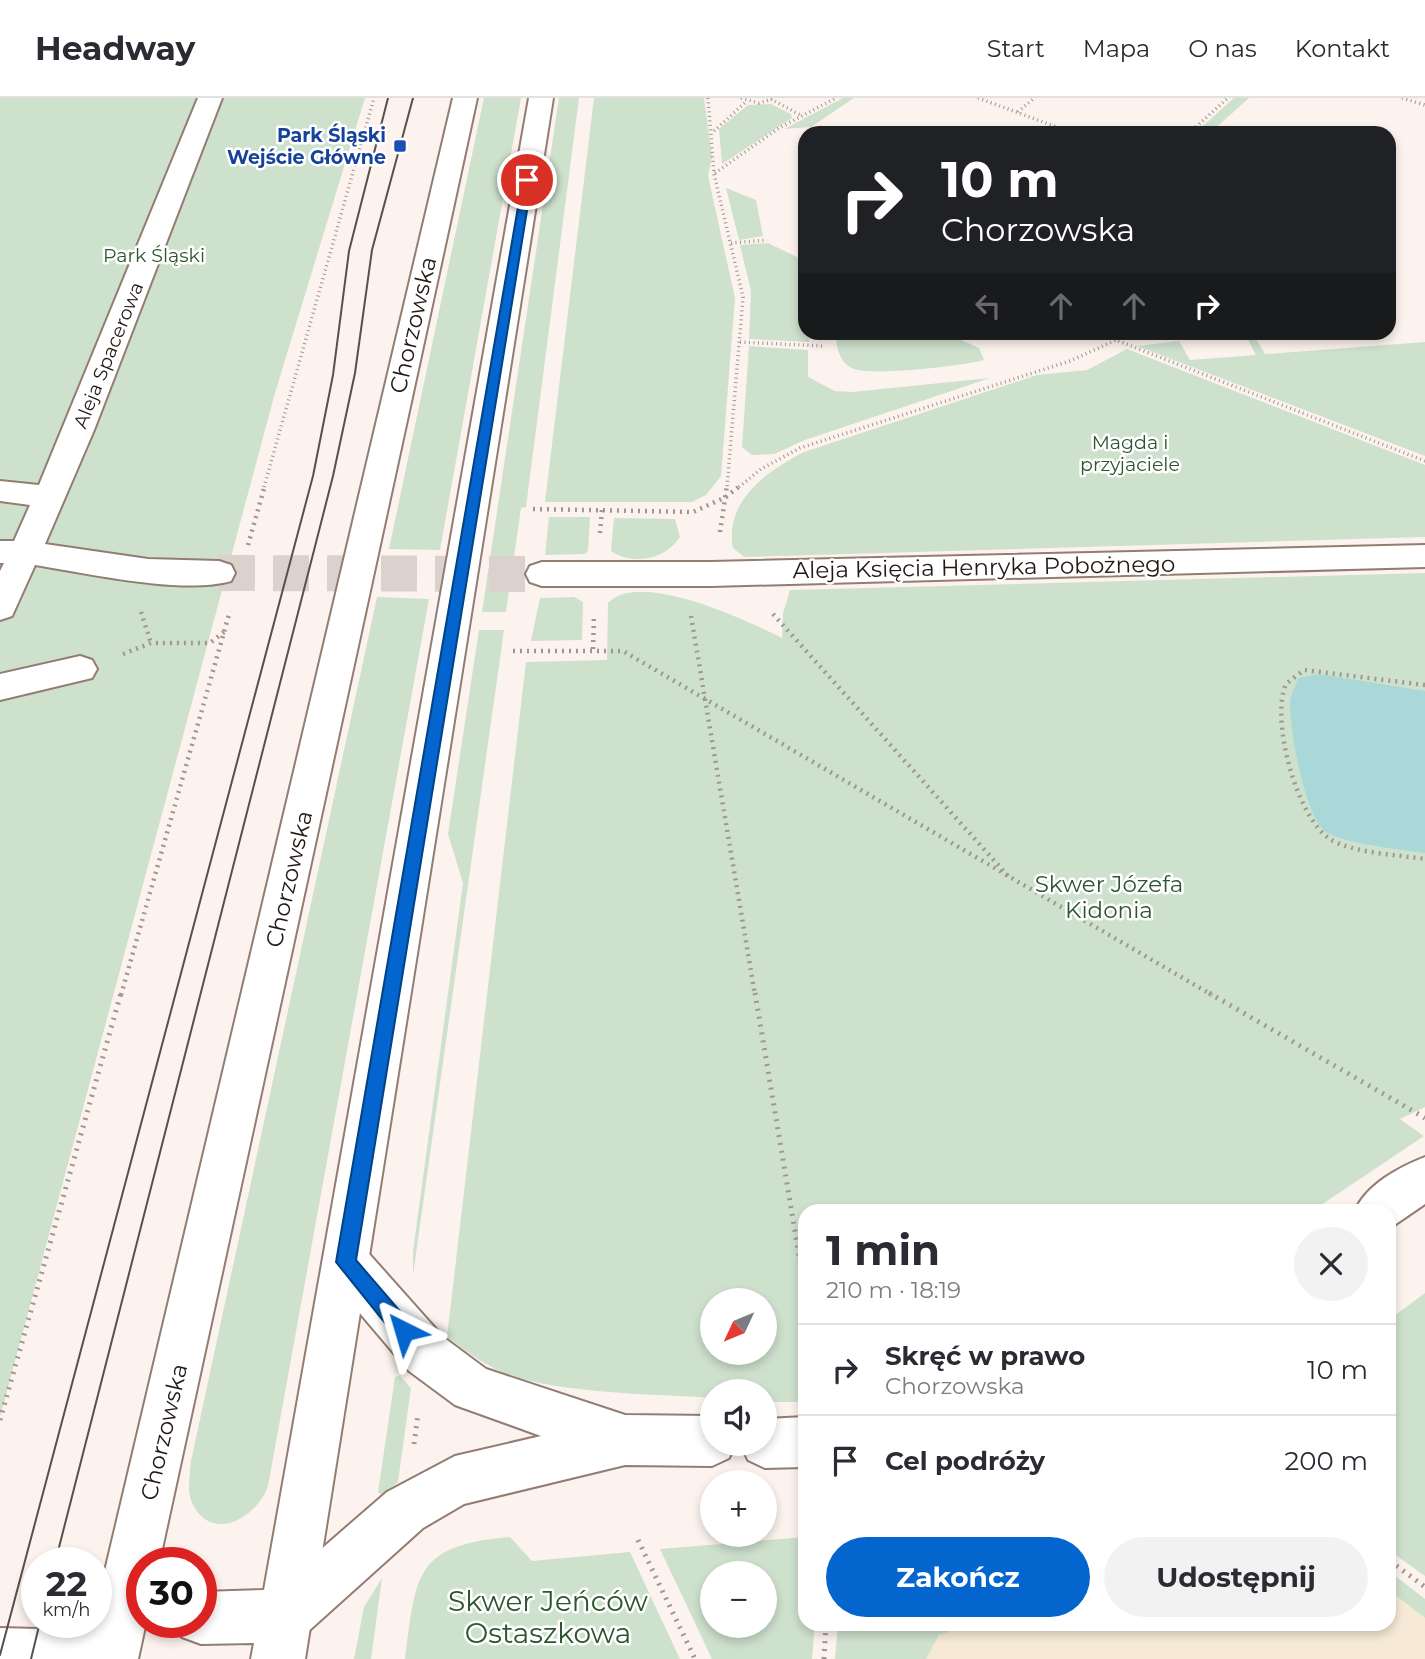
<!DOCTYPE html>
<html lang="pl">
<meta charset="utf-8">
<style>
:root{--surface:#fff;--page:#f2f2f3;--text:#2b2b33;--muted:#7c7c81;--line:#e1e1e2;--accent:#0365cd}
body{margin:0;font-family:Montserrat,sans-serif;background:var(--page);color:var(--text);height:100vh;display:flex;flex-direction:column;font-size:26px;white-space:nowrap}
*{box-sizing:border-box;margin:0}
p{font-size:23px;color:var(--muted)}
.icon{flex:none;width:38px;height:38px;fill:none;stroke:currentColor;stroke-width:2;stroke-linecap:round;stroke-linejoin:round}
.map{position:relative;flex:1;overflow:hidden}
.drawer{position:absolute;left:798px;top:1106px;width:598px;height:427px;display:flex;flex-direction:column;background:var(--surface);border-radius:21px;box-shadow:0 4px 10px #0003}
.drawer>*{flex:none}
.guide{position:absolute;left:798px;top:28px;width:598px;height:214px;border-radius:21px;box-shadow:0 4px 10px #0003;background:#202124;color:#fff;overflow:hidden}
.needle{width:46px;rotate:226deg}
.fabs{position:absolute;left:700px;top:1190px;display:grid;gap:14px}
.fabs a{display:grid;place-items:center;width:77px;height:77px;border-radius:50%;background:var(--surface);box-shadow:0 4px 10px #0003;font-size:35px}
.speed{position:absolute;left:21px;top:1449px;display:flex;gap:14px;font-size:35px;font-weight:700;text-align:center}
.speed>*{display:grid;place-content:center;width:91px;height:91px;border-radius:50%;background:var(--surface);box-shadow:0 4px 10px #0003;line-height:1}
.speed small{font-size:18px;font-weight:400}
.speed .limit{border:10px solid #d22;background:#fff;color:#111}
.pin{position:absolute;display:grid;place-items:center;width:60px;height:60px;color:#fff;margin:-30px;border:4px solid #fff;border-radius:50%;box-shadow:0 2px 7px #0007}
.me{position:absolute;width:77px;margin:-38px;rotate:320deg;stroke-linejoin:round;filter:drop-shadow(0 0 5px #0008)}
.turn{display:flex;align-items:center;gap:24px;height:147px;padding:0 28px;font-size:32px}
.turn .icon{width:91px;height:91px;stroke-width:2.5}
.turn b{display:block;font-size:49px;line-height:60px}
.lanes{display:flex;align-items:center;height:66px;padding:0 28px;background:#0003;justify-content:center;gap:35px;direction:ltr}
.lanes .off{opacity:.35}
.round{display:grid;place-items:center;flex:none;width:74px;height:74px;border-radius:37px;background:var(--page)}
.overview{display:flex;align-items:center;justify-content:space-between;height:119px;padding:0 28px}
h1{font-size:42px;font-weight:700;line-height:52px}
.primary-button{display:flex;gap:14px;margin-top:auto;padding:14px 28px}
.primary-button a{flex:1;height:80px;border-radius:42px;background:var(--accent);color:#fff;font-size:28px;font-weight:700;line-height:80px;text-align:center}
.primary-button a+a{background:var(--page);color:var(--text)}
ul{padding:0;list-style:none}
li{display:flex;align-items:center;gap:21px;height:91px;padding:0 28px;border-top:2px solid var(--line)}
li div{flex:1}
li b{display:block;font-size:26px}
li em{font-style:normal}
header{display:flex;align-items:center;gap:42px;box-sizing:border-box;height:98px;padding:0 35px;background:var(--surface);border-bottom:2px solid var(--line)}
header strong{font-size:33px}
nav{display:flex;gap:38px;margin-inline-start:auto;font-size:24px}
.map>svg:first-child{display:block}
.education{fill:#f6ead6}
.green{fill:#cee1cd;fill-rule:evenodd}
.water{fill:#aad8d8}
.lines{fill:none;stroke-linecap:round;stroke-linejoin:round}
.street-tunnel{stroke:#dcd2cd;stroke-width:36;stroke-dasharray:36 18;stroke-linecap:butt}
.lane-casing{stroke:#937c72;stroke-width:4}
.street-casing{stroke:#937c72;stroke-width:4}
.secondary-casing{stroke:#937c72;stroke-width:4}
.path-far2{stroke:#a09792;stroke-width:3.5;stroke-dasharray:1 3.5;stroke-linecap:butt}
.path-far1{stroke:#a09792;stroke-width:4.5;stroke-dasharray:2 5;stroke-linecap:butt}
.path{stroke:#a09792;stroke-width:5;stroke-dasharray:2 6;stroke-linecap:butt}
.lane{fill:#fff;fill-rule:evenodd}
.street{fill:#fff;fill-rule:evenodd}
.secondary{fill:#fff;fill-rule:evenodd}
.tram{stroke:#59504c;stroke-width:2}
.route{fill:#0365cd;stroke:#024285;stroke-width:2}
.transit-dot{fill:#1a4fb4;stroke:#fff;stroke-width:2.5}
.labels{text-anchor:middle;stroke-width:5;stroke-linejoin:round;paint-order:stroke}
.far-transit-label{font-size:19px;font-weight:bold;fill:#164399;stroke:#fff;text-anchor:end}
.far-park-label{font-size:19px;fill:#2d552e;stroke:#fff}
.far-street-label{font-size:19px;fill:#221915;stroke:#fff}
.street-label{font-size:23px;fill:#221915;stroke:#fff}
.park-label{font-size:23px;fill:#2d552e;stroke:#fff}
.near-park-label{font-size:28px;fill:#2d552e;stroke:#fff}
</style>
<header>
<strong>Headway</strong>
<nav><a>Start</a><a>Mapa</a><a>O nas</a><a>Kontakt</a></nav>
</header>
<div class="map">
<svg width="1425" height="1561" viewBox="0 0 1425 1561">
<rect width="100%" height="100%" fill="#fdf3ee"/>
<path class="education" d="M1390,1493l35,27v41h-499l13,-24 33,-11h418z"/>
<g class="green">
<path d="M0,0h365l-90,295 -275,1024z"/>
<path d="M484,0h37l-81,452 -51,-1z"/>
<path d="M559,0h20l-53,409 -5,1 -15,104h-24z"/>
<path d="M594,0h110l8,59 -4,19 27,122 -14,178 -15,19 -14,7h-147z"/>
<path d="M843,0h11l-43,29 -27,2z"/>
<path d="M1234,0h15l-39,35h-15z"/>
<path d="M748,7l23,-1 20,10 1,4 -70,46 -3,-35z"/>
<path d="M726,90l30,12 7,36 -24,4z"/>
<path d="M768,145l37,18v71l5,1 -1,9 -60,-3 2,-48 -11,-46z"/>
<path d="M836,235h110l33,15 5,12c-22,6 -111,16 -130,9 -15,-6 -18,-22 -18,-36z"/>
<path d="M1254,237l11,19 160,-12v114l-288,-110 42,-5 11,19 66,-5 -10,-19z"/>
<path d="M749,248l59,4v27l27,14 17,1 138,-14 -185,62 -31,14 -22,1 -10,-8z"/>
<path d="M1127,251l298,116v72l-681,20 -11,-9c-9,-47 34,-77 71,-96l233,-77 50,-5z"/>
<path d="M549,419h41l-2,33 -3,4 -40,1z"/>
<path d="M614,420l61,1 5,18c-15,23 -47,29 -69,14z"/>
<path d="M1425,475v534l-25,12 24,17 -112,75h-507v191h-40v-11h-53v7c-58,-4 -158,-4 -210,-26 -20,-9 -38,-22 -55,-35l79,-675 81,-2 1,-57c31,-34 140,18 174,35l1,-25 7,-23zM712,1202h53v53h-53z"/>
<path d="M377,499l52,2 -161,887c-10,30 -54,58 -75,19 -7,-13 -3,-29 -2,-44z"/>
<path d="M574,499l9,5 -1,38 -51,1 9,-43z"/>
<path d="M479,532h25l-91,645v-24l50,-368 -15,-49z"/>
<path d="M1425,1195v283l-35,-25v-232z"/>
<path d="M400,1278l11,12 -13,94 -16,13 -4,-3 17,-115z"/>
<path d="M510,1439l22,24 98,-9 50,107h-275c11,-84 9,-114 105,-122z"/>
<path d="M805,1439v87h10l-3,35h-100l-52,-110zM712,1475h53v53h-53z"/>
<path d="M1390,1474l35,27v19l-35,-27z"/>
<path d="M382,1480l-11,81h-17l10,-52z"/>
<path d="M838,1526h134l-33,11 -13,24h-91z"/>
</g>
<path class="water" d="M1319,576l106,17v162c-20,-3 -87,-10 -100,-22 -21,-18 -35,-99 -35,-128 0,-8 6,-17 8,-25z"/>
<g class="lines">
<path class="street-tunnel" d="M219,475l323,1"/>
<defs>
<path id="lane" d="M0,1530l114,3 13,5 5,13 -4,10h-128z"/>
<g id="street">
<path d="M198,0h24l-128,332 -49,114 103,15 71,2 12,4 4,8 -4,8c-48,14 -145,-8 -196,-16l-23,51 -12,4v-49l4,-8h-4v-22h14l16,-36 -30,-4v-20l39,4z"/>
<path d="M1425,447v22l-714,19h-169l-12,-4 -4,-8 4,-8 12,-4h169z"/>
<path d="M80,558l12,4 5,9 -5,9 -92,22v-26z"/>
<path d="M1425,1059v47l-35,24v-17h-35c11,-26 44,-44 70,-54z"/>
<path d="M346,1141l16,7 81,91 43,32 139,46 87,1v28h23l-6,14 -17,8 -87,-1 -161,39 -41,24 -119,107 -19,7 -19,-7 -7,-19 7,-19 121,-105 68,-36 86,-20 -86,-31 -46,-34 -79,-93 -7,-16 7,-16z"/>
<path d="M805,1319v50l-40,1 -17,-8 -7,-16h24v-25z"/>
</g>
<g id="secondary">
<path d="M453,0h24l-318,1465h-17v59h4l-8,37h-54l9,-37h3v-13z"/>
<path d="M529,0h24l-248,1561h-54l3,-16 -53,1 -19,-7 -5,-15h24v-30l63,-2z"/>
</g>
</defs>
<use href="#lane" class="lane-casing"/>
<use href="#street" class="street-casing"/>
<use href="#secondary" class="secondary-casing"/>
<g class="path-far2">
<path d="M708,0l6,76 29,123 -16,190"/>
<path d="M741,0l18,5 13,-4"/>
<path d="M978,0l95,35"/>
<path d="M1402,0l23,7"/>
<path d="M771,1l31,17"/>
<path d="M1018,14l16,-14"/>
<path d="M714,33l33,-30"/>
<path d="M1189,35l39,-35"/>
<path d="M715,75l64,-45 57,-30"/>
<path d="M731,145l36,-3"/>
<path d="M740,244l83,4"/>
<path d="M264,389l110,-389"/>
<path d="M739,389l22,-18 39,-21 270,-87 46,-21 309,121"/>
</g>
<g class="path-far1">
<path d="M533,411l160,3 33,-15 15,-12"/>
<path d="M720,434l7,-47"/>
<path d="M600,435l2,-24"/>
<path d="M248,447l17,-60"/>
<path d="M141,514l10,31"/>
<path d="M773,516l235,262"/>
<path d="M691,518l64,379"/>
<path d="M593,551l1,-34"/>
<path d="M513,553h110l589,344"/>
<path d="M123,556l28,-11h59l14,-11"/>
<path d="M1425,587l-121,-15 -18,14c-16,36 11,134 44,155 22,14 69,16 95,20"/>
<path d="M121,897l109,-384"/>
</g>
<g class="path">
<path d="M755,895l50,298"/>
<path d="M1209,895l216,125"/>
<path d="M0,1322l121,-427"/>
<path d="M414,1346l4,-30"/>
<path d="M638,1442l57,119"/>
<path d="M1390,1463l35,26"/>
<path d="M824,1561l2,-35"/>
</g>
<use href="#lane" class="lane"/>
<use href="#street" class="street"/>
<use href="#secondary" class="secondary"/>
<g class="tram">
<path d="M55,1465l278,-1087 22,-103 17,-123 41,-152"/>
<path d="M0,1557l313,-1179 20,-101 16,-124 39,-153"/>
<path d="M31,1561l9,-37"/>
</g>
</g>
<path class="route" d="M523,80l9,2 -176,1080 55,64 3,7 -3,7 -7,3 -7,-3 -61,-76z"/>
<rect class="transit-dot" x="393" y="41" width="14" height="14" rx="3.5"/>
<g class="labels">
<g class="far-transit-label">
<text x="386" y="44">Park Śląski<tspan x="386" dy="22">Wejście Główne</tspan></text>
</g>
<g class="far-park-label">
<text x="154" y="164">Park Śląski</text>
<text x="1130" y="351">Magda i<tspan x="1130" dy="22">przyjaciele</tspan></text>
</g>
<g class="far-street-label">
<text transform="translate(108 257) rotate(-68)" y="7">Aleja Spacerowa</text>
</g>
<g class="street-label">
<text transform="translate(413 227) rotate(-77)" y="8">Chorzowska</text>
<text transform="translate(984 469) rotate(-1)" y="8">Aleja Księcia Henryka Pobożnego</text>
<text transform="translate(289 781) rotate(-77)" y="8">Chorzowska</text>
<text transform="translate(164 1334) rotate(-77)" y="8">Chorzowska</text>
</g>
<g class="park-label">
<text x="1109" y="794">Skwer Józefa<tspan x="1109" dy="26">Kidonia</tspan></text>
</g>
<g class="near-park-label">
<text x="548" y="1513">Skwer Jeńców<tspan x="548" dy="32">Ostaszkowa</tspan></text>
</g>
</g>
</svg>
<div class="fabs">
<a><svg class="needle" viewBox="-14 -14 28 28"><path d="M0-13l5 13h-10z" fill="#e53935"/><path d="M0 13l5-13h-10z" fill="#7c7c81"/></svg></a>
<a><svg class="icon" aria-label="sound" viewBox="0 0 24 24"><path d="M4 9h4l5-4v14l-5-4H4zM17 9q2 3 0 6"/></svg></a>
<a>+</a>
<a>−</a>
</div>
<div class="speed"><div>22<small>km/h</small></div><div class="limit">30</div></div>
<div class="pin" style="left:527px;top:82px;background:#d93025"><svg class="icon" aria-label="arrive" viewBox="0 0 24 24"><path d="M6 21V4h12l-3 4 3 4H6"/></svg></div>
<svg class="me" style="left:404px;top:1233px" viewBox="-20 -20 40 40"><path d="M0-17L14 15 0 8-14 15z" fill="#0365cd" stroke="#fff" stroke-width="4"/></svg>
<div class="guide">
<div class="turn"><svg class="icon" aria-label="right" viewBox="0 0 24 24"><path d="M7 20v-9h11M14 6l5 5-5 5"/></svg><div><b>10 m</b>Chorzowska</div></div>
<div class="lanes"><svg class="icon off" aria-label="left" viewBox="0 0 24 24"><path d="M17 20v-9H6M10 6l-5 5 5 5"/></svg><svg class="icon off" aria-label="ahead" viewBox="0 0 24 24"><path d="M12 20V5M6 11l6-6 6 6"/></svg><svg class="icon off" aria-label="ahead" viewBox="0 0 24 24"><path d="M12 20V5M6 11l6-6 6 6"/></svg><svg class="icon" aria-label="right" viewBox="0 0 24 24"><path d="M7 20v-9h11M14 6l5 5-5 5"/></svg></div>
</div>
<section class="drawer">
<div class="overview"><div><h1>1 min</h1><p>210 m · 18:19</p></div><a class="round"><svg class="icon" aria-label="close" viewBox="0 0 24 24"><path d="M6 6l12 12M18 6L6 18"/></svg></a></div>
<ul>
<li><svg class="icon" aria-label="right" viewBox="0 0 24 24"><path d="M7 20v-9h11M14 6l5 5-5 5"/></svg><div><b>Skręć w prawo</b><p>Chorzowska</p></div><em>10 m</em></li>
<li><svg class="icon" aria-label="arrive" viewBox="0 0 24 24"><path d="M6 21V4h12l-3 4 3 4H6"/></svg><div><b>Cel podróży</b></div><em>200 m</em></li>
</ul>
<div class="primary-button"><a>Zakończ</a><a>Udostępnij</a></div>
</section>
</div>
